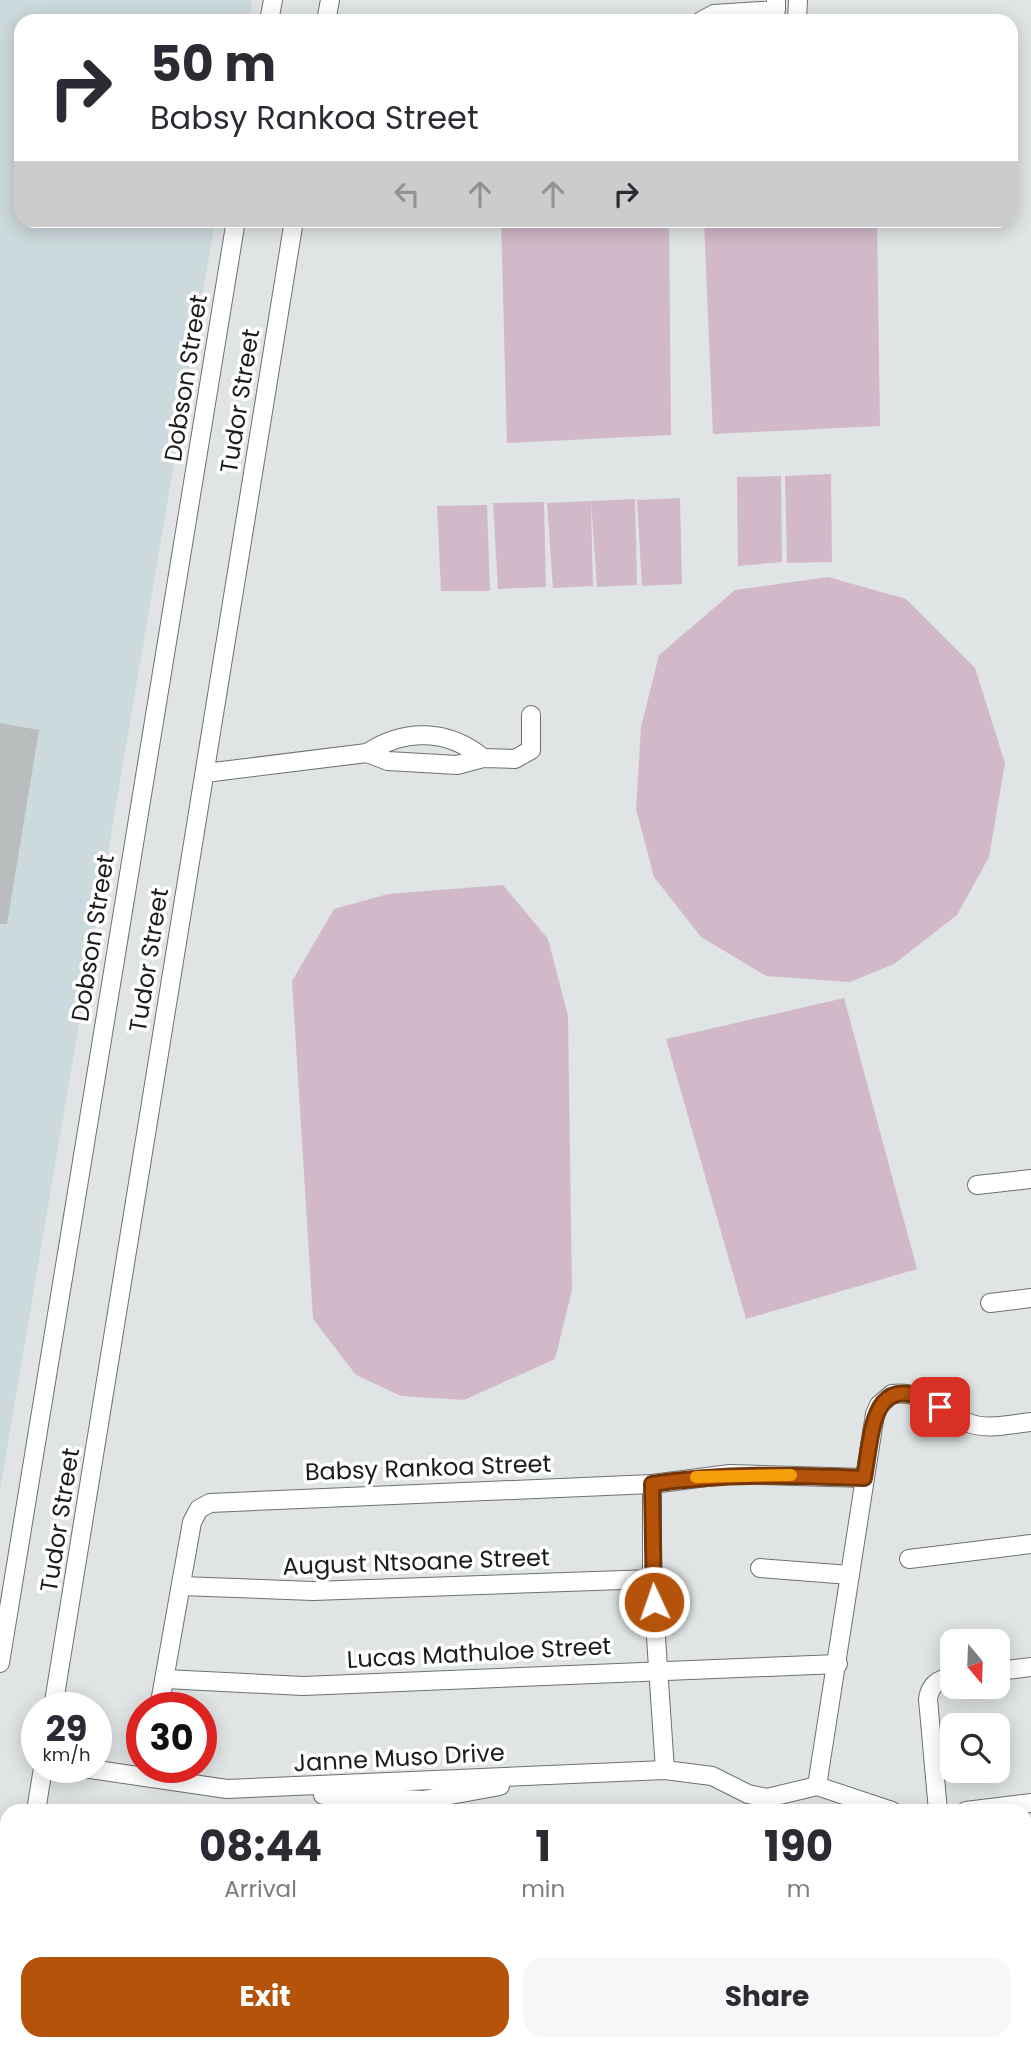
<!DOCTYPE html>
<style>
:root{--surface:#fff;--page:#f7f7f7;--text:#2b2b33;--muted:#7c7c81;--accent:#b45309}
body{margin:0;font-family:Poppins,sans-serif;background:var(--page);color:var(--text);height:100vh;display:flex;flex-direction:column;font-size:26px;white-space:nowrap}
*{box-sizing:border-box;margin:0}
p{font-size:23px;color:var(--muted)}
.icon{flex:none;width:38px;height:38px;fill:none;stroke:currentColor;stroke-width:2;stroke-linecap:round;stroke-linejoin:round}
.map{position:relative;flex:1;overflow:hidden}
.drawer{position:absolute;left:0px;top:1804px;width:1032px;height:247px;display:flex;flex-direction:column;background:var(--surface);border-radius:21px 21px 0 0;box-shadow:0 4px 18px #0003}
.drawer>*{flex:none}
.top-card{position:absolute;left:14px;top:14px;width:1004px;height:214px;border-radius:21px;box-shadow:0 4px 18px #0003;background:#fff;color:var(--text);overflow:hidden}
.needle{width:46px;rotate:161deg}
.controls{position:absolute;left:940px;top:1629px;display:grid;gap:14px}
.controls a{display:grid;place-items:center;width:70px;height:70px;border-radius:14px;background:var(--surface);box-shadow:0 4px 18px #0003;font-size:35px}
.speed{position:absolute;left:21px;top:1692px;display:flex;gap:14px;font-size:35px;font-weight:700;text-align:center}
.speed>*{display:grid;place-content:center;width:91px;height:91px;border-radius:50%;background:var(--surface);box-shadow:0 4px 18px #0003;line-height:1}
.speed small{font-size:18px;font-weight:400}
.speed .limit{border:10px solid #d22;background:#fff;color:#111}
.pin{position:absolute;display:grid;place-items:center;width:60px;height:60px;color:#fff;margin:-30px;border-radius:14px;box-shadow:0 4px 10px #0006}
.me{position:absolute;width:77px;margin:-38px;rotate:357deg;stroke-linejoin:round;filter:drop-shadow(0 0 5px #0008)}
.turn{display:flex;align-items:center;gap:24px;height:147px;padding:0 21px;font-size:32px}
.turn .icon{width:91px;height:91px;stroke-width:2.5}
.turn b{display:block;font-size:49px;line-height:60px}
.lanes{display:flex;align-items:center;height:66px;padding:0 21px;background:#0003;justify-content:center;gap:35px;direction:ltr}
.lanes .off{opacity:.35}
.eta{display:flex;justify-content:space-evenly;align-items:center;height:119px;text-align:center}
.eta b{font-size:42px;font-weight:700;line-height:49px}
.button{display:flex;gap:14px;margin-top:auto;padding:14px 21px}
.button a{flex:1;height:80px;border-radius:21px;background:var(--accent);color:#fff;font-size:28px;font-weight:700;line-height:80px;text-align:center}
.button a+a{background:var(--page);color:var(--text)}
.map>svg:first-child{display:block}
.built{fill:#cddadd}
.green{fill:#d2b9c9}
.building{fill:#b9bdbe}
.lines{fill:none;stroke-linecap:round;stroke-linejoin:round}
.minor-casing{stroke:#6d7172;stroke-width:20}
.minor{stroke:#fff;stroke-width:18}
.route-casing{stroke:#753606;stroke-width:18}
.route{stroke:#b45309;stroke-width:12}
.slow{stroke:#f59e0b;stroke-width:12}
.labels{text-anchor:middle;stroke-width:7;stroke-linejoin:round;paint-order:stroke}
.street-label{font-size:24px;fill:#1b1d1d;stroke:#fff}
</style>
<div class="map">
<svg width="1031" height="2050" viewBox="0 0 1031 2050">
<rect width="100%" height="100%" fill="#e0e4e5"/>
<path class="built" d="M0,0h252l-3,21h-228v199l194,1 -215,1269z"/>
<g class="green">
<path d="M501,221h168l2,214 -164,8z"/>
<path d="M704,221h173l3,205 -167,8z"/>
<path d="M831,474l1,88 -45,1 -2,-87z"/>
<path d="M781,476l1,86 -44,4 -1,-89z"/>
<path d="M680,498l2,86 -40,2 -5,-86z"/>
<path d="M635,499l2,86 -40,2 -6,-85 2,84 -40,2 -6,-85z"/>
<path d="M544,502l2,85 -48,2 -5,-86z"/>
<path d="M487,505l3,86h-49l-4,-85z"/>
<path d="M828,577l78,22 69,69 30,95 -16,94 -32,58 -63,49 -44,18 -84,-6 -65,-39 -47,-60 -18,-68 5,-82 18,-72 76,-65z"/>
<path d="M503,885l45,54 20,77 4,274 -17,69 -91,41 -63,-4 -45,-21 -43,-56 -21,-338 42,-72 54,-15z"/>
<path d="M844,998l73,271 -171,50 -80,-280z"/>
</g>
<path class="building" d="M0,723l39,7 -32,194h-7z"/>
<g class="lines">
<defs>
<g id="minor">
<path d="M269,21l4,-21"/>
<path d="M326,21l4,-21"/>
<path d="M701,21l13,-7 62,-4v-10"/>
<path d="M797,21l1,-21"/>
<path d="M367,753l21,8 69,4 26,-7 32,1 16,-9v-35"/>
<path d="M205,773l162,-20c38,-25 81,-24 116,5"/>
<path d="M977,1185l54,-6"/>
<path d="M990,1303l41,-5"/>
<path d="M652,1484v95l13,191"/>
<path d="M909,1559l122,-15"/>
<path d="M760,1568l90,7"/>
<path d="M181,1586l132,5 339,-12"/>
<path d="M0,1663l236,-1443"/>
<path d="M998,1671l33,-4"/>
<path d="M165,1679l138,7 535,-22"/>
<path d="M53,1708l241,-1488"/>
<path d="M159,1708l33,-186 7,-13 11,-6 442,-19 78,-10 134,4"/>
<path d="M83,1768l144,21 438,-19 47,6 36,18 19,4 50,-12"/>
<path d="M817,1786l58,-372 4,-9 13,-11c31,-4 48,17 74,28 20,9 45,2 65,0"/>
<path d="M817,1786l75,25"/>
<path d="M323,1795l100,5 77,-14"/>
<path d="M36,1811l7,-43"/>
<path d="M938,1811l-10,-112c2,-14 10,-20 24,-22"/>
<path d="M966,1811l65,-8"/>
<path d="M1026,1933l5,-1"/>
<path d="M0,2031l7,-42"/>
<path d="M890,2050v-6"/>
</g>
</defs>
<use href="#minor" class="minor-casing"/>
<use href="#minor" class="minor"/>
</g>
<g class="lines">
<defs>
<path id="route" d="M654,1602l-2,-118c73,-11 138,-9 212,-6 9,-49 7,-113 76,-71"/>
</defs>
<use href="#route" class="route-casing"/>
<use href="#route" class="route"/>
<path class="slow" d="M696,1477l95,-2"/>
</g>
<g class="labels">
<g class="street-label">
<text transform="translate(186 378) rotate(-81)" y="8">Dobson Street</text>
<text transform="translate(240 401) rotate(-81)" y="8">Tudor Street</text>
<text transform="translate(93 938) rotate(-81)" y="8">Dobson Street</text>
<text transform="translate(149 960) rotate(-81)" y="8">Tudor Street</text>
<text transform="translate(428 1468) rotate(-2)" y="8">Babsy Rankoa Street</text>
<text transform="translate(60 1520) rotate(-81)" y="8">Tudor Street</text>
<text transform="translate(416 1562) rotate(-2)" y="8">August Ntsoane Street</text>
<text transform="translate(479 1653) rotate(-3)" y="8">Lucas Mathuloe Street</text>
<text transform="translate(399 1758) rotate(-3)" y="8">Janne Muso Drive</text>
</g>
</g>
</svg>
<div class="controls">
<a><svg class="needle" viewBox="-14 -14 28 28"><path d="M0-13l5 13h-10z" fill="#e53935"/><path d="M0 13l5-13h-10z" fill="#7c7c81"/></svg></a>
<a><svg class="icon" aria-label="search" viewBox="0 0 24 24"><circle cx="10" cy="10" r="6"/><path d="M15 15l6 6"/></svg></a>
</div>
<div class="speed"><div>29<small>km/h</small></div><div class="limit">30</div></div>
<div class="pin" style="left:940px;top:1407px;background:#d93025"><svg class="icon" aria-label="arrive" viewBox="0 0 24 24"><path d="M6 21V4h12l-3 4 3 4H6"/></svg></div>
<svg class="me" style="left:654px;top:1602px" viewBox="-20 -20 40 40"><circle r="17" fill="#b45309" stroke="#fff" stroke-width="3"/><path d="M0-11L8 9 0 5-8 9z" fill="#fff"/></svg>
<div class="top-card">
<div class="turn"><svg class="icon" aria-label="right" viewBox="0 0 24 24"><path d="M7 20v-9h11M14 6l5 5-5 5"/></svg><div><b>50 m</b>Babsy Rankoa Street</div></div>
<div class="lanes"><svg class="icon off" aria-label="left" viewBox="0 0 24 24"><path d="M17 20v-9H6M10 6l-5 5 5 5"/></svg><svg class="icon off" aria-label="ahead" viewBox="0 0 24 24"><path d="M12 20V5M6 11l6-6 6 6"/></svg><svg class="icon off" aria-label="ahead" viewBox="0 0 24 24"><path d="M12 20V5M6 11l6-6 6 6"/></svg><svg class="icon" aria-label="right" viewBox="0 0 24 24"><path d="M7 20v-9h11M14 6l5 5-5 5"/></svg></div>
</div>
<section class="drawer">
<div class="eta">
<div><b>08:44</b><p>Arrival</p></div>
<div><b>1</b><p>min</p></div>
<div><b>190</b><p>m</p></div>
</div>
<div class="button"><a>Exit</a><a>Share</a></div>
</section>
</div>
